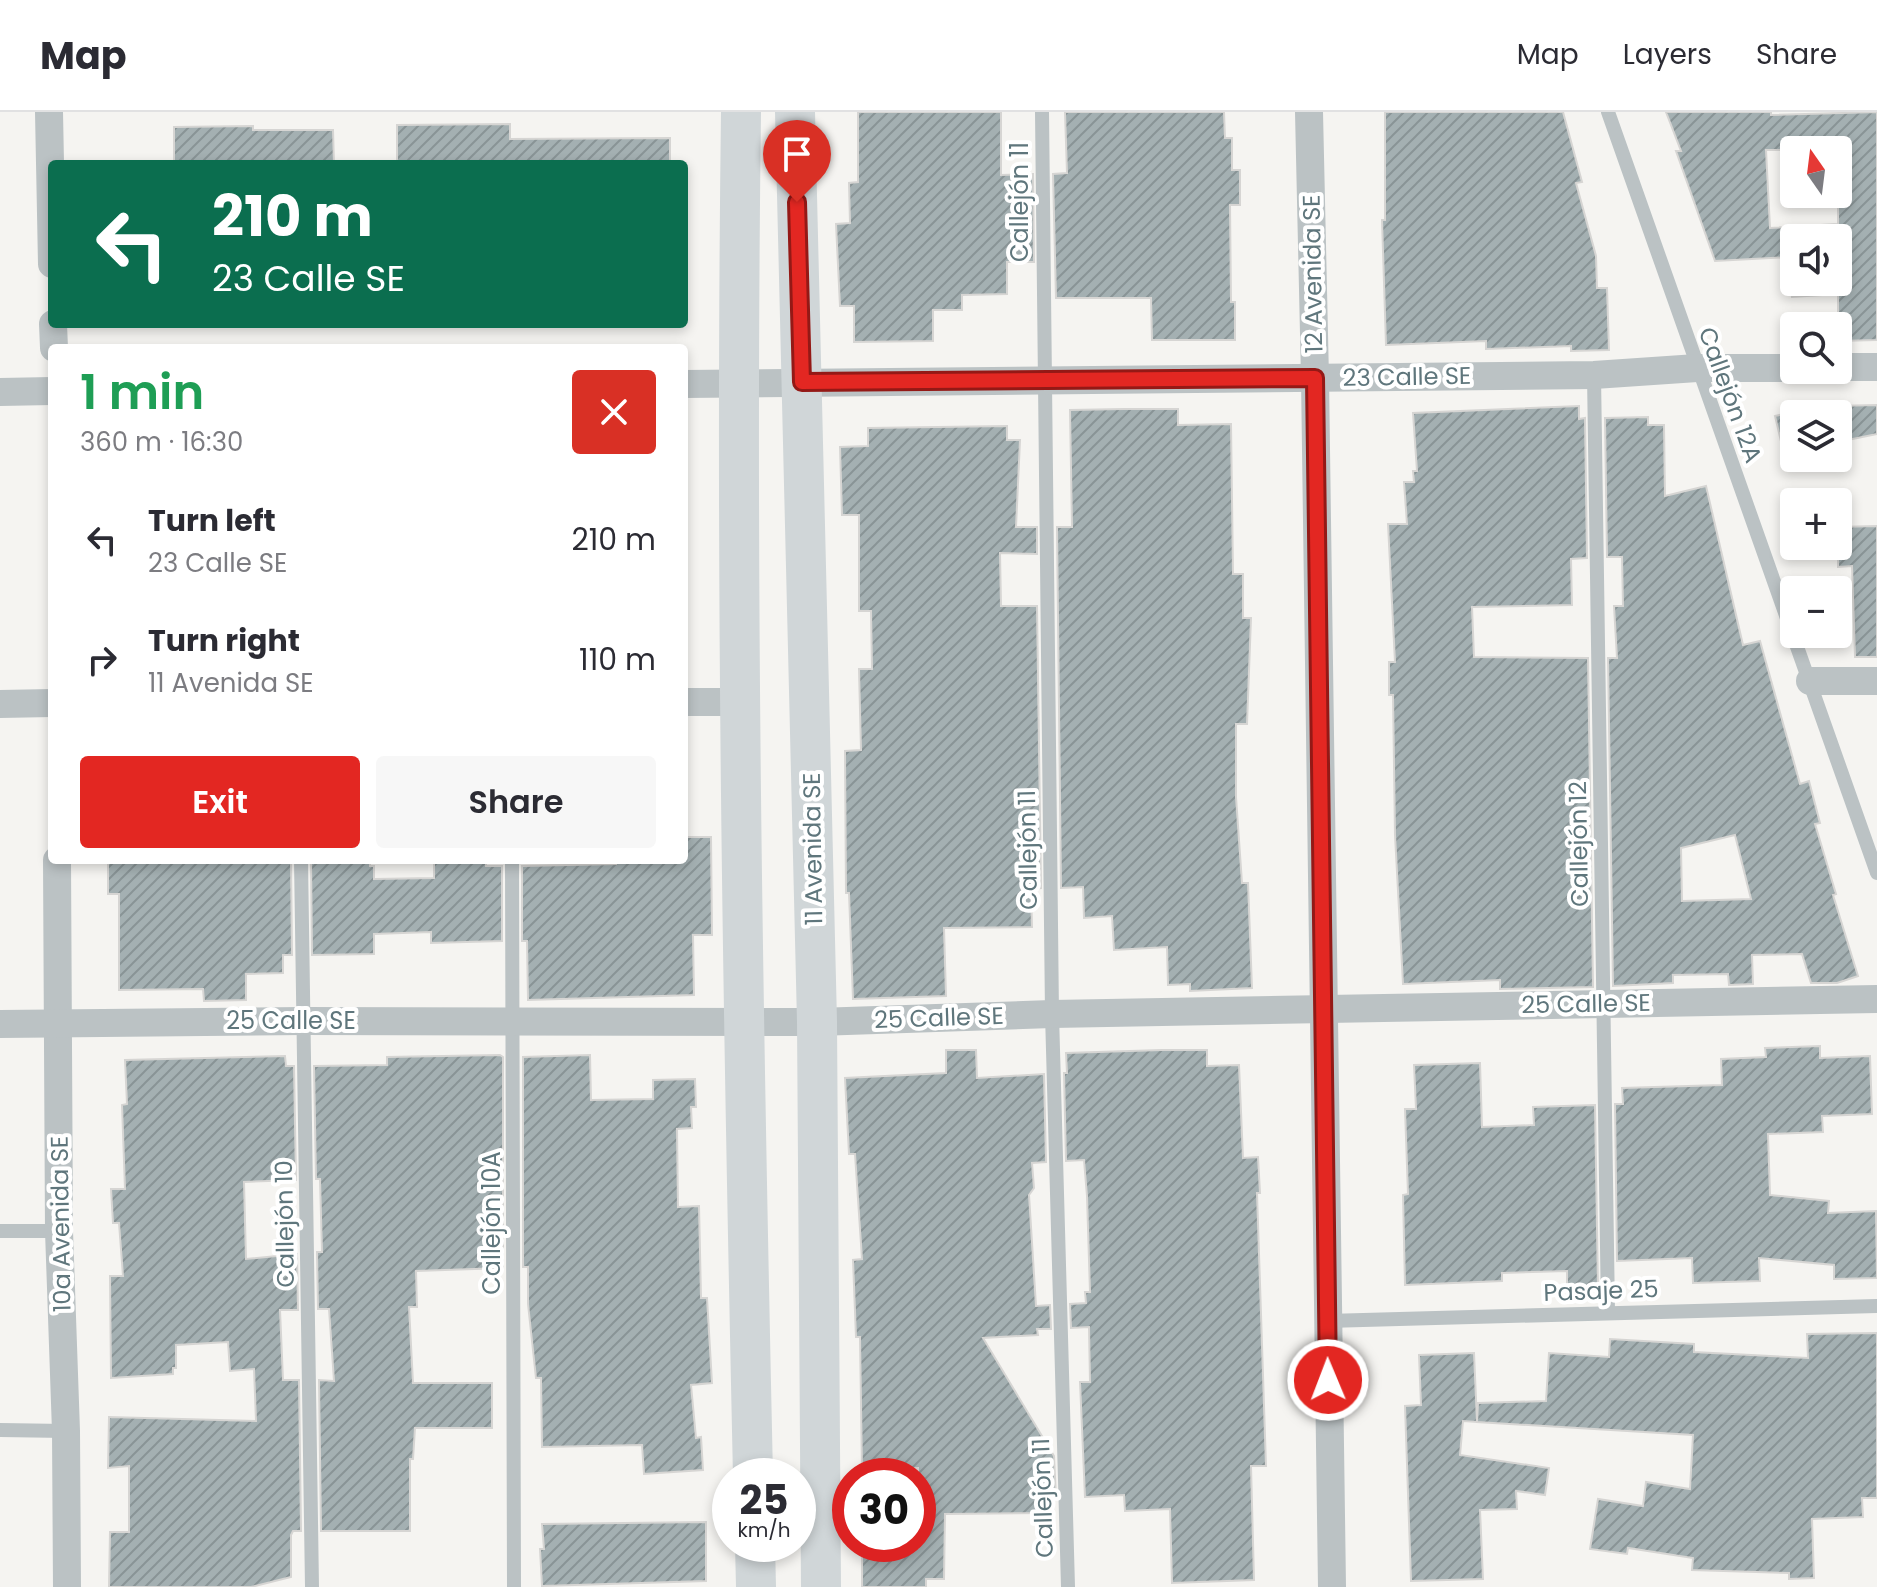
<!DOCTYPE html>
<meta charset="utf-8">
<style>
:root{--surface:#fff;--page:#f7f7f7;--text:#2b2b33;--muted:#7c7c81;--line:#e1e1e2;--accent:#e32722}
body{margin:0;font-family:Poppins,sans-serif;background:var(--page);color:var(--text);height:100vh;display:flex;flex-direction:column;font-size:30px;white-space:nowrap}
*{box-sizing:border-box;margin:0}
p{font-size:26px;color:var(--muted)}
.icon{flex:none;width:44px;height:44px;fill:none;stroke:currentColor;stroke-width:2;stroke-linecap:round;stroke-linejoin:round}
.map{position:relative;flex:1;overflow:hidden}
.details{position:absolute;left:48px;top:232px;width:640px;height:520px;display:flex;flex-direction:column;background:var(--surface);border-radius:8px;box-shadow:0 4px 12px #0003}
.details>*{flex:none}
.top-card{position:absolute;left:48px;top:48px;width:640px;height:168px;border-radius:8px;box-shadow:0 4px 12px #0003;background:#0b6e4f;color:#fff;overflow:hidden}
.needle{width:52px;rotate:346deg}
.buttons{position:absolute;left:1780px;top:24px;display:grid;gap:16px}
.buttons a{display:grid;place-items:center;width:72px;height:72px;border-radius:8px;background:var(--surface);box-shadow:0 4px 12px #0003;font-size:40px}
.speed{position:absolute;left:712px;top:1346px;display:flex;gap:16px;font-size:40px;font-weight:700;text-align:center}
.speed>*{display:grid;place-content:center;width:104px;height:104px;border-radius:50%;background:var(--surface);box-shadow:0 4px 12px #0003;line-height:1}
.speed small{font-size:20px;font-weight:400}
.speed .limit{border:12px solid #d22;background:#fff;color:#111}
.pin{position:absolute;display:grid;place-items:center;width:68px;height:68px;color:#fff;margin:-82px -34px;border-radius:50% 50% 50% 0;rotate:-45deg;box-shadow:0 0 8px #0007}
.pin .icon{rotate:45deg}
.me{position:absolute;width:88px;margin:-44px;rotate:359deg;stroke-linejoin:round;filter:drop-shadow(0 0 6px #0008)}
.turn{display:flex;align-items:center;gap:28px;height:168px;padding:0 32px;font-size:36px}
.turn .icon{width:104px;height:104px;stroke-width:2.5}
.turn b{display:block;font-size:56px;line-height:68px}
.round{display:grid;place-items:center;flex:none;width:84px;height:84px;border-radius:8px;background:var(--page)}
.summary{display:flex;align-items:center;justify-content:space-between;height:136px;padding:0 32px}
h1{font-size:48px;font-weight:600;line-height:60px;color:#1e9e55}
.primary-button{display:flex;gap:16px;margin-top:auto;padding:16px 32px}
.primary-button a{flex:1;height:92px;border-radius:8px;background:var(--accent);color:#fff;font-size:32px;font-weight:600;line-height:92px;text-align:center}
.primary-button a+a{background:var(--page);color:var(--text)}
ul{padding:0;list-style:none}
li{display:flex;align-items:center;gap:24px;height:120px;padding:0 32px}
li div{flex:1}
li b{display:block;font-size:30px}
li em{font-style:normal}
header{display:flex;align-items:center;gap:48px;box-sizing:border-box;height:112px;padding:0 40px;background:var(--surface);border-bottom:2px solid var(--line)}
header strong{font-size:38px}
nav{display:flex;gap:44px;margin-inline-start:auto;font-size:28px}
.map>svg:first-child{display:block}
.building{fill:url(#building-hatch);stroke:#d6d5d3;stroke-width:2;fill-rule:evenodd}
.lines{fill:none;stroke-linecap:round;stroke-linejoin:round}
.lane{stroke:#bbc2c4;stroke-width:14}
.street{stroke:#bbc2c4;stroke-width:28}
.secondary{stroke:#d0d6d8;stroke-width:40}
.route-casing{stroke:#941916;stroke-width:20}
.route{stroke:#e32722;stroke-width:14}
.labels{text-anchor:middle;stroke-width:8;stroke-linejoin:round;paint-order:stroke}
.street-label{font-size:24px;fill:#5f767c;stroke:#fff}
</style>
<header>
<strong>Map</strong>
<nav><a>Map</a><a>Layers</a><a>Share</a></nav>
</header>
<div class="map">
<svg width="1877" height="1475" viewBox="0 0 1877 1475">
<defs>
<pattern id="building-hatch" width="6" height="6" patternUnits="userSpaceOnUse" patternTransform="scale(2)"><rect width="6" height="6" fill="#a4b0b2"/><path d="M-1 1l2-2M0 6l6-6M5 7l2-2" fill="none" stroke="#899496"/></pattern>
</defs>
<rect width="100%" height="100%" fill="#f5f4f1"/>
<g class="building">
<path d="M858,0h143v63l32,-1 1,88h-27v32l-45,1v15h-29v31l-79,1v-36h-14l-4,-82 14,-1 -1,-40 9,-1z"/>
<path d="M1065,0h159l1,26h7v32h8v35h-10l1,97h4v38h-83l-1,-42h-95l-3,-124 14,-1z"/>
<path d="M1385,0h178l19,70 -6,1 20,73 1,32h10l2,62 -38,1v-5l-85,3v-8l-100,4 -4,-125h3z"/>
<path d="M1666,0h105v3l106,-3v228l-39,1v-47l-46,3 -2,-40 -75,4 -39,-110h5zM1766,38h72v74l-68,4zM1794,126h44v44h-44z"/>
<path d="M510,12v15l160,-1v26h-273v-39z"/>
<path d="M253,14v4h80l1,34h-160v-37z"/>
<path d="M1834,291l1,3 42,-1v29l-39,8v-28h-44v38l-10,2 -9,-38z"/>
<path d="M1579,294v13l6,-1 2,140 -16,1 1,46 -100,2 2,50 114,1 5,329 -93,2v-9l-97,4 -8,-149 -2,-140h-4v-33h6l-7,-138h19l-3,-42h10l-1,-11h4l-4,-58z"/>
<path d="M1124,297h54v16l53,-1 2,150h10v44h8l-4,106h-11v73l6,86h6l4,105 -62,3v-7l-22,1 -1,-38 -53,3 -2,-34 -28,2 -1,-31 -22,1 -4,-361h15l-2,-117z"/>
<path d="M1648,305v8h16l1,71 41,-10 37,159 17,-4 40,143 9,-3 11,42 -5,1 21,70 -3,1 25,81 -21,7h-26l-9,-29 -50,1 1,29 -24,1 -1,-11 -55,1v8l-60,3 -5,-328h9l-3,-52h9l-1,-49h-15l-2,-139zM1735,723l16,64 -69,2 -1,-53z"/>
<path d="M1007,314v14h13l-4,87h21v27l-37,-1 1,53h36l4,282 -10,1 1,38 -88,1 2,68 -93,3 -4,-106h-3l-1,-142 16,-1 -2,-81h13l-1,-58h-12v-96h-17l-2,-68 28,-1v-18z"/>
<path d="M1877,414v131h-22l-3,-91 -14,1v-40z"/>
<path d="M684,725h27l1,98h-19l1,60 -166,5 -1,-59h-5v-75l94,-2v-4h68z"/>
<path d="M108,748h183l1,95h-9v18l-37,1v26l-42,1 -1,-12 -84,1v-96h-11z"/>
<path d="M311,748h59v6h4v13l60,-1v-17l2,-1h50v6h16v75l-71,2v-11l-57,2v20l-62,1z"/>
<path d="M1820,934v12l50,-2 2,58 -50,2 1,16 -55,2 2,61 59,6 -1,12 48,-2 1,67 -43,1v-14l-75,-7 1,23 -67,2 -1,-25 -75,3 -2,-157h8l-1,-16 100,-3 -1,-26 45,-2 -1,-9z"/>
<path d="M946,938h30l1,28 67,-4 2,88 -14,1 2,25 -5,7 7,111 14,-1 1,24h-14l1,6 -55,3 71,118 2,42h-9v15l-102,1 -1,65h-18v8h-64v-39h56v-80l-56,2 -2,-133h-4l-3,-77 9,-1 -7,-105h-6l-4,-76 101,-5z"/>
<path d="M1162,938h45v16l32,-1 4,93 15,-1 2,36h-3l9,273h-15l3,114 -82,3 -2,-74 -45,2 -1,-16 -39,2 -5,-115h10l-1,-55 -18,1 -1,-24 16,-1 -1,-11h5l-3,-96 -3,-36 -18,1 -2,-88h3l-1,-20z"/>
<path d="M500,943l3,2v211l-87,3 1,36h-8l4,76h79v45h-77l-2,31h-3v72h-89l-2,-151 15,1 -5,-72h-11l-1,-57h5l-2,-73h-4l-2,-113 73,-1v-8z"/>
<path d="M590,943l1,45 62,-1v-19l42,-1 1,28h-5l1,21 -15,1 1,78 21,-1 2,92h6l5,85 -21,2 5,53 5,-1 2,33 -59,4 -2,-29 -100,2 -1,-69h-5l-8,-74v-37h-5v-210z"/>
<path d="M285,944l1,10h8l2,114 -52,2 2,77 51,-5 1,56h-18l3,70h16l2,151h-8l-2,4v42l-40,10h-142l1,-55h19v-66l-21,2 1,-51 147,4 -2,-52 -24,2 -2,-29 -52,3v23h-3v6l-62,4 -1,-102h13l-4,-53h-6l-2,-34h14l-3,-84 5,-1 -2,-44z"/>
<path d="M1480,951l2,64 52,-2 -1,-18 62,-2 3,184h-31v-18l-65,2v8l-97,4 -2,-90 5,-1 -3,-85h11l-2,-44z"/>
<path d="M1877,1221v165h-15l1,19 -51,2 2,59 -25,1v-6l-97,-3 1,-12 -65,-10 -1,6 -37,-5 8,-50 45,7 3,-24 44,7 3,-54 -216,-13 1,-19 68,-2 3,-48 60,4 1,-18 84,5v8l114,6 -1,-24z"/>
<path d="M1474,1241l3,69 -14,-1 -3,34 89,13 -4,27 -29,-4 1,18 -37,1 3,69 -72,2 -6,-175 16,-1 -2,-50z"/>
<path d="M706,1410v59l-164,5 -2,-37h4l-2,-25z"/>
</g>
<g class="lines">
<g class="lane">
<path d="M1042,0l10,902 16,573"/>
<path d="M1608,0l269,761"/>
<path d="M1594,263l14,938"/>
<path d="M301,748l11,727"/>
<path d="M512,748l2,727"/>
<path d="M0,1119h59"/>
<path d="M1327,1209l550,-15"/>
<path d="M0,1318l66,1"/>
</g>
<g class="street">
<path d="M49,0l3,152"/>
<path d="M1309,0l6,266 17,1209"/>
<path d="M53,212l1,24"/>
<path d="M1838,255h39"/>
<path d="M684,272l910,-9 103,-7h97"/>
<path d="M0,280l52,-1"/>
<path d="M1810,569h67"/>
<path d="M684,590h58"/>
<path d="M0,592l52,-1"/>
<path d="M57,748l2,371 7,200 1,156"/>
<path d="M0,912l303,-3 514,1 235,-8 825,-15"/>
</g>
<g class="secondary">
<path d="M741,0c-6,455 2,909 12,1364"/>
<path d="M795,0l22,910 4,565"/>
<path d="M755,1432l1,43"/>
</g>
</g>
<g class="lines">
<defs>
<path id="route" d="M797,90l5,180 513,-4 13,1002"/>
</defs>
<use href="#route" class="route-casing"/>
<use href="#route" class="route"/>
</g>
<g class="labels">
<g class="street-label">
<text transform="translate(1020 90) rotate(-90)" y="8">Callejón 11</text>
<text transform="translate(1313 162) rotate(-91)" y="8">12 Avenida SE</text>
<text transform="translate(1407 265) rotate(-1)" y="8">23 Calle SE</text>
<text transform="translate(1730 283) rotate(70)" y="8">Callejón 12A</text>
<text transform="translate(1579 732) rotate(-91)" y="8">Callejón 12</text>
<text transform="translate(813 737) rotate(-91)" y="8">11 Avenida SE</text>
<text transform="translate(1028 738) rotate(-91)" y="8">Callejón 11</text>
<text transform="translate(1586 892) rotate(-1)" y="8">25 Calle SE</text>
<text transform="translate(939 906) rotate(-2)" y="8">25 Calle SE</text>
<text x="291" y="917">25 Calle SE</text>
<text transform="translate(492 1111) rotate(-90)" y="8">Callejón 10A</text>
<text transform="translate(61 1112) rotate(-91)" y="8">10a Avenida SE</text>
<text transform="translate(285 1112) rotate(-91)" y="8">Callejón 10</text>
<text transform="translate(1601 1179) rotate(-2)" y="8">Pasaje 25</text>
<text transform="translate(1043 1386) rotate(-92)" y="8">Callejón 11</text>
</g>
</g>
</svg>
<div class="buttons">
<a><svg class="needle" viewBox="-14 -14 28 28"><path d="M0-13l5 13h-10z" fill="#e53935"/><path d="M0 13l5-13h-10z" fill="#7c7c81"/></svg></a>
<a><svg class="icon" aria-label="sound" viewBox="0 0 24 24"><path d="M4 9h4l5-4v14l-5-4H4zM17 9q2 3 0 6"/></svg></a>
<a><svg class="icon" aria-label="search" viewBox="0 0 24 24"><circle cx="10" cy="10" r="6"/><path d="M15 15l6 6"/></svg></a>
<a><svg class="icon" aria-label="layers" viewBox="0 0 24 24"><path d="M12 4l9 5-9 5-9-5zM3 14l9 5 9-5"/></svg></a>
<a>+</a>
<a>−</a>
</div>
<div class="speed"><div>25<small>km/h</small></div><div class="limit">30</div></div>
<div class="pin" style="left:797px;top:90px;background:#d93025"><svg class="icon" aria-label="arrive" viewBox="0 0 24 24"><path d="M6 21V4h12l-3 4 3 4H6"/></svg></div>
<svg class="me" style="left:1328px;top:1268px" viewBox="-20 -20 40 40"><circle r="17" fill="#e32722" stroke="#fff" stroke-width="3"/><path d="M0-11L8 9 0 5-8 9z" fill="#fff"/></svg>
<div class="top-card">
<div class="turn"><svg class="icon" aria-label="left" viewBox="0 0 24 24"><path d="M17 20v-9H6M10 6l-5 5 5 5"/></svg><div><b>210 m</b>23 Calle SE</div></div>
</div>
<section class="details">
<div class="summary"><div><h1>1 min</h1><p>360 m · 16:30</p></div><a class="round" style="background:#d93025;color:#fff"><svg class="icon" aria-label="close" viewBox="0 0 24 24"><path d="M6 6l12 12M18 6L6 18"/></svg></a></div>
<ul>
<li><svg class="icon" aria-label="left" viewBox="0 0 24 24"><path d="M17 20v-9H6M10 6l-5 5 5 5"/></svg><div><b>Turn left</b><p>23 Calle SE</p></div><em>210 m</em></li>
<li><svg class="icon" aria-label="right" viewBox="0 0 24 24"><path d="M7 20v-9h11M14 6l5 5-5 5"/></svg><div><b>Turn right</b><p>11 Avenida SE</p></div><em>110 m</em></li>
</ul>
<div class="primary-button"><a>Exit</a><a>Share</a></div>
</section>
</div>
